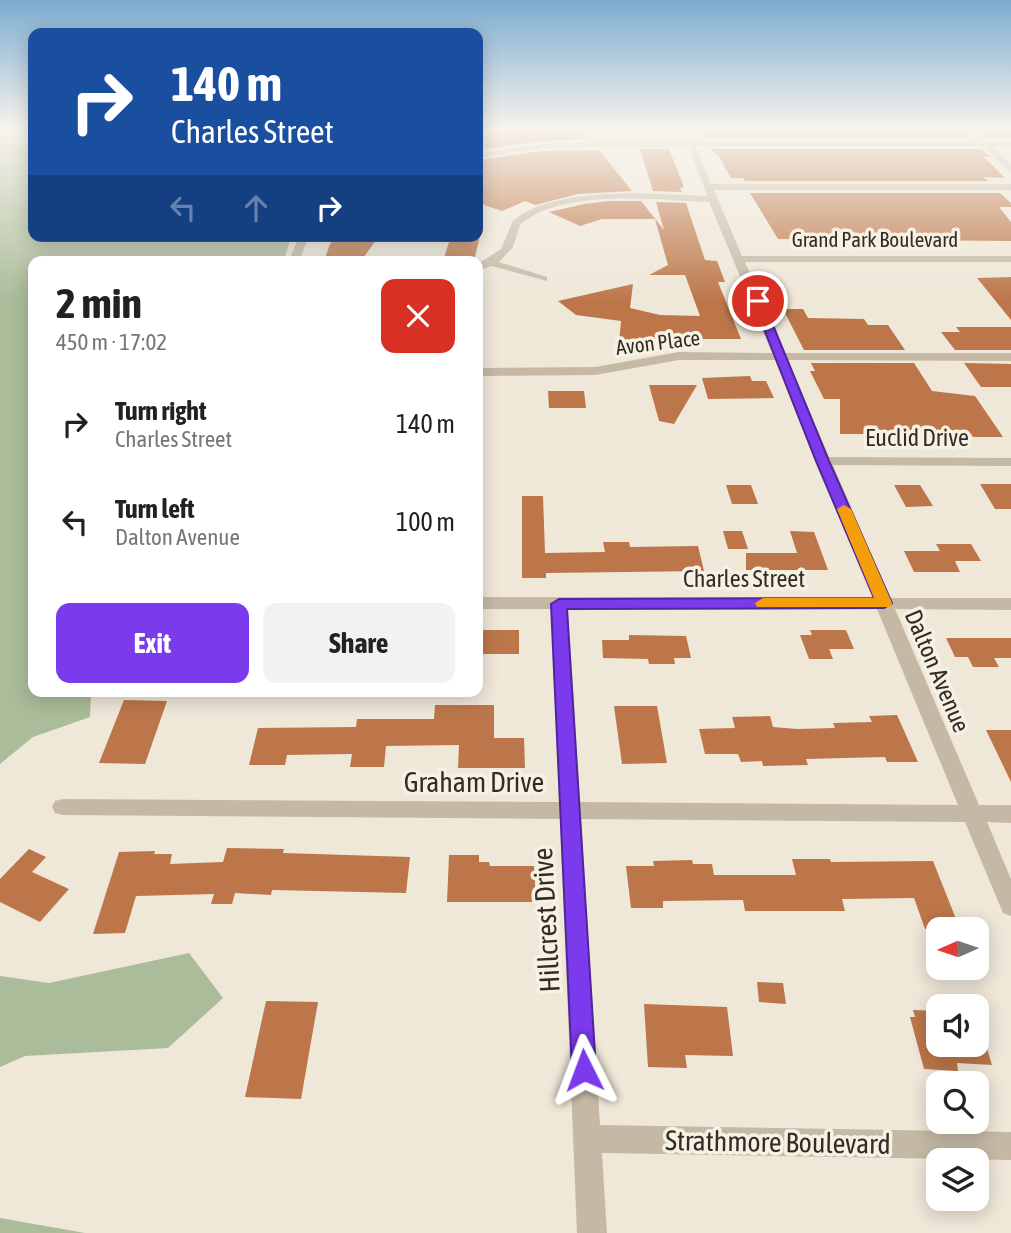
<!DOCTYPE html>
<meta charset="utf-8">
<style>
:root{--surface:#fff;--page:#f2f2f2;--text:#222;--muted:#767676;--accent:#7c3aed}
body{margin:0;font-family:"Asap Condensed",sans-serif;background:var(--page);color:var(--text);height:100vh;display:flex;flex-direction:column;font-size:26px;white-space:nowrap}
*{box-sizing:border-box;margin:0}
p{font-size:23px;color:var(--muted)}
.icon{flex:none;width:38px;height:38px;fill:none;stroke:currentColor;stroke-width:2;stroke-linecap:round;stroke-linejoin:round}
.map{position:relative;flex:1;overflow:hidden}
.details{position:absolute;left:28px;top:256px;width:455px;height:441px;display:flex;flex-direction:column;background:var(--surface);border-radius:14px;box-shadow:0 4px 18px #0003}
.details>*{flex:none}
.top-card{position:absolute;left:28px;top:28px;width:455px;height:214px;border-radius:14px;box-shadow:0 4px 18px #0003;background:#1a4fa0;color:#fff;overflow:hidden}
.needle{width:46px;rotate:267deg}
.buttons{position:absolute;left:926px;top:917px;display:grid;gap:14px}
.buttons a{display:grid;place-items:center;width:63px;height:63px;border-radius:14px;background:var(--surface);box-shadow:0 4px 18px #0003;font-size:35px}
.pin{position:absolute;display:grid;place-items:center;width:60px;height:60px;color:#fff;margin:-30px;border:4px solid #fff;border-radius:50%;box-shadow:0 2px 7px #0007}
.me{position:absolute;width:77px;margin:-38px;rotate:357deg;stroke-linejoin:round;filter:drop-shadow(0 0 5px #0008)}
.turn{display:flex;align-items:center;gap:24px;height:147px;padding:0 28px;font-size:32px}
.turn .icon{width:91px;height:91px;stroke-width:2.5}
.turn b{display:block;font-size:49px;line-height:60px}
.lanes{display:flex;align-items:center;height:66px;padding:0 28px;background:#0003;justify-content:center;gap:35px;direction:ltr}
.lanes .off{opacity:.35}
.round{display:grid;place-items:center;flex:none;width:74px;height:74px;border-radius:14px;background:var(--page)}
.summary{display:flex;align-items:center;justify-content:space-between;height:119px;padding:0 28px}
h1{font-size:42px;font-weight:700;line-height:52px}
.cta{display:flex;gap:14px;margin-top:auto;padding:14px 28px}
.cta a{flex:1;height:80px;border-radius:14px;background:var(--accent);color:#fff;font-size:28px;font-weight:700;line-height:80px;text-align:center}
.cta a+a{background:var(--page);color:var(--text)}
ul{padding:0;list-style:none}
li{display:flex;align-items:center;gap:21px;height:98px;padding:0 28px}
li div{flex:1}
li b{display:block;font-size:26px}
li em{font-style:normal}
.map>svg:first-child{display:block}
.green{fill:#abbc9a}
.building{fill:#bc7649}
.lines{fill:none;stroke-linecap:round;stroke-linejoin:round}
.street{fill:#c5b9a6;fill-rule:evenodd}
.route{fill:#7c3aed;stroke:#51269a;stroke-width:2}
.slow{fill:#f59e0b}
.labels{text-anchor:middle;stroke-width:7;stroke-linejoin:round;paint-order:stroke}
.far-street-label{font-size:21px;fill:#322b26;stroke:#f7f1e4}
.street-label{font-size:24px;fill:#322b26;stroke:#f7f1e4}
.near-street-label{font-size:28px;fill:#322b26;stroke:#f7f1e4}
</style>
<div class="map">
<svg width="1011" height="1233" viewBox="0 0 1011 1233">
<rect width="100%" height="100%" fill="#efe7d8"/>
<g class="green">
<path d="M0,128h33v108h258l-7,25h-251v430h58l-1,26 -57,20 -33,27z"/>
<path d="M189,953l34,45 -55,50 -143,8 -25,11v-91l49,7z"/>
<path d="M0,1218l85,15h-85z"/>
</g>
<g class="building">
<path d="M780,129h181l9,9h-268l-6,-7z"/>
<path d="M977,129h34v10l-24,-1z"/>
<path d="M550,130l2,2 32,-1 6,8 -48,2 -64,9v-16z"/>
<path d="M640,149h29l15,38 -4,1 2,4 -29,-1z"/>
<path d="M710,149h271l10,8h-7l21,21 -21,-1 4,4h-243l-2,-3h-12l-12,-22z"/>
<path d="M599,150l33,41 -54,3 -43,11 -10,-4 -23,10 -24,-8v-43l64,-9z"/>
<path d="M750,193h250l11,10v4h-12l12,15v19l-233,-2z"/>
<path d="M610,201h31l23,29 -8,-28 30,1 19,57 12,1 8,21h-7l23,57h-90l1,4h-33l2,-22 -45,-6 -18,-14 75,-17 -3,24 30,7 40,1 -15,-41h-36l19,-10 -13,-46h-53l-22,7 -31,-14 35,-8z"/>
<path d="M337,236h42l-18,25h-37l6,-17z"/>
<path d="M451,236h29l-6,25h-31z"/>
<path d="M1011,277v43l-34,-42z"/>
<path d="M783,309h20l5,9 56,1 4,6h20l17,25h-101z"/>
<path d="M956,327h55v23h-56l-14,-18h19z"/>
<path d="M811,363h103l18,28 43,5 28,41h-30l-2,-3h-131v-35h-16l-14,-28h5z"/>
<path d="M964,363l47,1v23h-30z"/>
<path d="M750,376l2,5h14l8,17 -66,1 -6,-21z"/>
<path d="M649,385h48l-23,39 -15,-3z"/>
<path d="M548,391h36l2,17h-37z"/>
<path d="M980,484h31v25h-16z"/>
<path d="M726,485h25l7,19h-26z"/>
<path d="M894,485h26l13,21 -27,1z"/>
<path d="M522,496h21l2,57 60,-1 -2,-10h26l1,5 68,-1 6,25 -158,2v5h-24z"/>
<path d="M723,531h19l6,18h-20z"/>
<path d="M790,531l24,1 14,38h-82v-17h51z"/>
<path d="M936,544h35l10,17h-26l5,11h-46l-10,-21h36z"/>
<rect x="478" y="630" width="41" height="24"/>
<path d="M810,630h36l8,19h-25l4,10h-24l-9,-24h12z"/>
<path d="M629,635l57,1 5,22h-17l1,6h-26l-1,-5 -45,-1 -1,-18h27z"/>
<path d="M946,638h65v20h-17l5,9h-26l-5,-10h-13z"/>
<path d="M124,700l43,1 -22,63 -46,-1z"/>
<path d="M435,705h59v33h30l1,30h-67l1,-23 -73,1 -2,21h-34l2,-13 -65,1 -2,10h-36l9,-37 98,-1 1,-8h77z"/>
<path d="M614,706h43l10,57 -45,1z"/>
<path d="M897,715l21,47h-31l-2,-5 -79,2 2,6 -45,1 -1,-5 -21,1 -3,-8h-33l-6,-25 36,-1 -3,-11 38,-1 3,11 24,2 38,-1 -2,-5 39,-1 -3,-6z"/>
<path d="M986,730h25v52z"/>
<path d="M227,848l57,1 -1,4 127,4 -4,36 -134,-3 -1,5 -36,-2 -3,11h-21l3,-10 -78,2 -11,37 -32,1 26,-82 36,-1 -1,3h18l-2,10 53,-2z"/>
<path d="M29,849l17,8 -14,15 37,17 -29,33 -40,-20v-23z"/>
<path d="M449,855h30v7h10l1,4h44l2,36h-89z"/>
<path d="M792,859h38l1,3 102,-1 27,68h-35l-11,-31 -72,1 3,12h-100l-2,-11 -80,1v7h-32l-5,-42h28l-1,-5 39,-1 1,4h19l2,11h82z"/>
<path d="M757,982l26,1 3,21 -27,-2z"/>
<path d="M266,1001l52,1 -17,97 -56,-2z"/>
<path d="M644,1004l83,3 6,49 -48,-1 2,13 -39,-1z"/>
<path d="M913,1010l25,1v34h48l6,20 -35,-2 1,8 -34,-2 -14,-52h5z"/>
</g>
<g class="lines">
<g class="street">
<path d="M963,128h9l14,13 25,1v4h-19l19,18v8l-29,-26h-285l-1,2 15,36h300v6h-297l28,66h269v6h-266l39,91h227v8l-224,-1 42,97 182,1v8l-178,-1 57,133h121v12l-116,-1 84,196h32v18l-24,-1 24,57v37l-8,-3 -38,-91 -384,-3 19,306 411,7v28l-409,-7 5,80h-30l-17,-414 -497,-4 -8,-2 -3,-6 3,-6 8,-2 496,3 -8,-193h-73v-12l395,1 -98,-238h-96l-84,15 -117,1v-8l117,-1 84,-15 93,1 -63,-151c-52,-2 -148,-14 -189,23l-7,22 -14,15 48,15v4l-56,-15 -13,5v-7l23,-15 12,-28c41,-36 142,-27 194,-25l-18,-50 -147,2 -64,10v-5l64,-9 56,-3h379zM568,609h309l81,196 -378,-3z"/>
<path d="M299,236h10l-10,25h-10z"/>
</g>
</g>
<linearGradient id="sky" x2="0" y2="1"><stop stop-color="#7caccf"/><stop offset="0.43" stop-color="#f8f4ed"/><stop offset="1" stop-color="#f8f4ed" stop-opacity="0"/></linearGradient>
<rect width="1011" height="301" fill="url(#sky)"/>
<path class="route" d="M758,298l5,3 66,160 63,142 -8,5 -317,1 29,461 -4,8 -8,4 -9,-4 -3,-8 -21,-466 8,-5 315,-1 -58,-137 -63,-160z"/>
<path class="slow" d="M844,505l7,4 41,94 -2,4h-133l-2,-4 8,-5h111l-37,-89z"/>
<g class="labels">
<g class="far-street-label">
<text x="875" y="247">Grand Park Boulevard</text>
<text transform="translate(658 343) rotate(-7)" y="7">Avon Place</text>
</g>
<g class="street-label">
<text x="917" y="446">Euclid Drive</text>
<text x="744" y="587">Charles Street</text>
<text transform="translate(937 671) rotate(67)" y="8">Dalton Avenue</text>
</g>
<g class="near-street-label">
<text x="474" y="792">Graham Drive</text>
<text transform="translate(546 920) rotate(-93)" y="10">Hillcrest Drive</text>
<text transform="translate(778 1142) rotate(1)" y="10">Strathmore Boulevard</text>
</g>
</g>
</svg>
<div class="buttons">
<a><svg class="needle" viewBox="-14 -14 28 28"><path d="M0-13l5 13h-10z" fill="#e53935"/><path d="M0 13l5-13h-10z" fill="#767676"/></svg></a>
<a><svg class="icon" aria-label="sound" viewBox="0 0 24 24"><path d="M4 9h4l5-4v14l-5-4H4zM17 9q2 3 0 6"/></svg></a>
<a><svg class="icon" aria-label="search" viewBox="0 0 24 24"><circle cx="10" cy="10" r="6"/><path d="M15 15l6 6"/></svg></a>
<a><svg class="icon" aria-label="layers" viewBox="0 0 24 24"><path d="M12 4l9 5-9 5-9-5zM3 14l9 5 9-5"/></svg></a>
</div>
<div class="pin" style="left:758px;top:301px;background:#d93025"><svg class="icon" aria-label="arrive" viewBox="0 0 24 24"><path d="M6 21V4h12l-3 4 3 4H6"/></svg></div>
<svg class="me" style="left:584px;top:1070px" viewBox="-20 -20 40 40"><path d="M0-17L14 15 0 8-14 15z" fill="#7c3aed" stroke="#fff" stroke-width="4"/></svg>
<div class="top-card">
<div class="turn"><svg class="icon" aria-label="right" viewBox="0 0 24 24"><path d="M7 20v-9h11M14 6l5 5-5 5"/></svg><div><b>140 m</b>Charles Street</div></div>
<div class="lanes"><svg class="icon off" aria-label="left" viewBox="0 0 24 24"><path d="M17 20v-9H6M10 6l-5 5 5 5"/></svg><svg class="icon off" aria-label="ahead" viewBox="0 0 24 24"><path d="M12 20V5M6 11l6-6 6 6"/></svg><svg class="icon" aria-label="right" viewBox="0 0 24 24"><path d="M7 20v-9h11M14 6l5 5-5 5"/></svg></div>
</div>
<section class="details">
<div class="summary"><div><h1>2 min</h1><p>450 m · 17:02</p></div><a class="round" style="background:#d93025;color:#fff"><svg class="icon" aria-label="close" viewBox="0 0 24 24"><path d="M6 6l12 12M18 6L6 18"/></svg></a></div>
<ul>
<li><svg class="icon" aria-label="right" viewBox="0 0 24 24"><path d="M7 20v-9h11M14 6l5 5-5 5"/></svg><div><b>Turn right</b><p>Charles Street</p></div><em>140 m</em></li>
<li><svg class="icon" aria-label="left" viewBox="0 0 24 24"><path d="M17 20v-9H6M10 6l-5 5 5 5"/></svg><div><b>Turn left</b><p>Dalton Avenue</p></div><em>100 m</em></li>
</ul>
<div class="cta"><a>Exit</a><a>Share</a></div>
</section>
</div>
